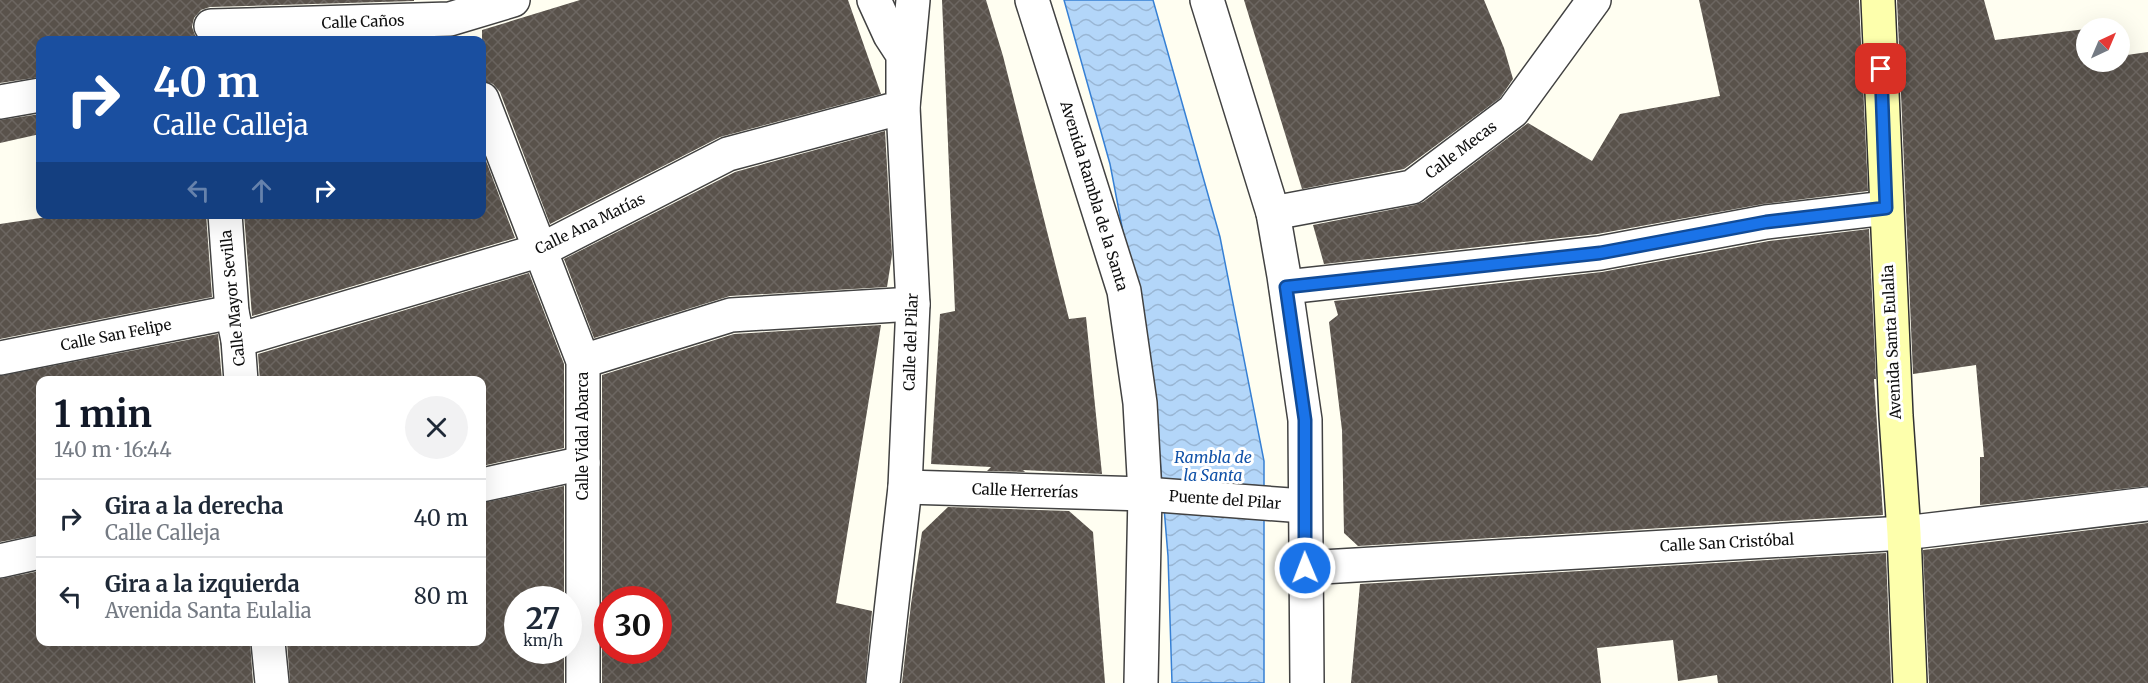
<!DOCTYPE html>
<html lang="es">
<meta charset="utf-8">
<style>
:root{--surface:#fff;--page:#f2f2f3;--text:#1f2937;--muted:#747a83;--line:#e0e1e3;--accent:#111827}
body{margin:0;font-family:Merriweather,serif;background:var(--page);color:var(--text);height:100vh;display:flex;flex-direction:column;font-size:22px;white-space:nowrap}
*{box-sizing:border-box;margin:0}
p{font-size:20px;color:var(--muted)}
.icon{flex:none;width:33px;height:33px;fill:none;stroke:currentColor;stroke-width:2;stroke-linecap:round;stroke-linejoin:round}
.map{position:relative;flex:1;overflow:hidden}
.details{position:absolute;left:36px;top:376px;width:450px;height:270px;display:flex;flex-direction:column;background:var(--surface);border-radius:12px;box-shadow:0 6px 24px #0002}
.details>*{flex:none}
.top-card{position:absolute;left:36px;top:36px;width:450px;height:183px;border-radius:12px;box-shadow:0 6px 24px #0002;background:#1a4fa0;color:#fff;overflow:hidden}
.needle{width:39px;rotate:44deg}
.controls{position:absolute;left:2076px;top:18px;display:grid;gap:12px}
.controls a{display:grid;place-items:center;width:54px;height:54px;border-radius:50%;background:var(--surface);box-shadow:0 6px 24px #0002;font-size:30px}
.speed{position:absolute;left:504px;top:586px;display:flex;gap:12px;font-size:30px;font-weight:700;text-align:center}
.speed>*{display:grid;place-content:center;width:78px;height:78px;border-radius:50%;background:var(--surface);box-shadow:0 6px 24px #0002;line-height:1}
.speed small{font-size:15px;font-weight:400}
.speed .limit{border:9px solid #d22;background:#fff;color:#111}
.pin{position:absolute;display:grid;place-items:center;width:51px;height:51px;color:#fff;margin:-26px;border-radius:12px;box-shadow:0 3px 9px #0006}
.me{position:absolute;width:66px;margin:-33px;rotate:359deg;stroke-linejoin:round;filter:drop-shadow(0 0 4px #0008)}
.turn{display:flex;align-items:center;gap:21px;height:126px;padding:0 18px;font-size:27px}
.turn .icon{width:78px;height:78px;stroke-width:2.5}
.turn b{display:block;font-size:42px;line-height:51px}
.lanes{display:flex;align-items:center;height:57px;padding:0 18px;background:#0003;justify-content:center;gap:30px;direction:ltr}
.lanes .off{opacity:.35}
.round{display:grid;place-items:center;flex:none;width:63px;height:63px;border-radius:32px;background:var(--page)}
.headline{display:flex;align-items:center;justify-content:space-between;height:102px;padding:0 18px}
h1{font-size:36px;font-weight:700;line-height:45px;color:var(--accent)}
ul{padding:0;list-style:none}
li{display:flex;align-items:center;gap:18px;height:78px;padding:0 18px;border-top:2px solid var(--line)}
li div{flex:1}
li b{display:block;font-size:22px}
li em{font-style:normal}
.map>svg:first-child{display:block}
.water{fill:url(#water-waves);stroke:#3780d4;stroke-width:1.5}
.building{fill:url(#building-cross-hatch);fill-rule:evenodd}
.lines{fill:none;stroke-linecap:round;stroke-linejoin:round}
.street-casing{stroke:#424242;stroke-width:36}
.secondary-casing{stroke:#313131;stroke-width:36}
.street{stroke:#fff;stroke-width:33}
.secondary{stroke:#fdffac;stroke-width:33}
.route-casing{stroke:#114b97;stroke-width:15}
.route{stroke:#1a73e8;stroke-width:10}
.labels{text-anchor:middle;stroke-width:6;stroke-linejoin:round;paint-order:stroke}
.street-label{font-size:15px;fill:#0f0f0f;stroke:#fff}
.water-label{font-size:16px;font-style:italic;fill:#1152a8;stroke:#fff}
</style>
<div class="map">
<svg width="2148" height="683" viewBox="0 0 2148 683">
<defs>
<pattern id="water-waves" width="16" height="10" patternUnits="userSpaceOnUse" patternTransform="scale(1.5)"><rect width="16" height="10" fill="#b3d6f9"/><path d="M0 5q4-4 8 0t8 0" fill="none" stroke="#99b6d4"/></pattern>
<pattern id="building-cross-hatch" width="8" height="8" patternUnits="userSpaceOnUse" patternTransform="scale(1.5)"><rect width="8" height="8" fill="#59524b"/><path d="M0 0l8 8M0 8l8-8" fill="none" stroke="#6c6661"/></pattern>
</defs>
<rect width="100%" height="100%" fill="#fffef1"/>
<path class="water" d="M1064,0h89l67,237 44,224v222h-92l-4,-127 -13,-157 -45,-235z"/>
<g class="building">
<path d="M0,0h414v1l-204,6 -9,3 -7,8 -2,9 3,8 5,5h-160v37l-40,6z"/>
<path d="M580,0h268l33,94 -161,43 -170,87 -50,-132 -7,-8 -11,-3v-51z"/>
<path d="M942,0h44l17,56 66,263 17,-2 16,157 -79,-4 2,2 -38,-1 4,-4 -60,-3 9,-150 15,-3z"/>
<path d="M1244,0h240l20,48 9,31 -13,19 -96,71 -102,20z"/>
<path d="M1699,0h160l9,191 -105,13 -166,30 -273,30 -11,-39 102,-20 8,-3 105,-79 64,38 28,-47 100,-18z"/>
<path d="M1897,0h87l11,40 91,-11v33h34v-6l28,-4v434l-168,19v-48h4l-8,-92 -63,9z"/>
<path d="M40,114v20l-40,9v-23z"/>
<path d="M885,131l7,124 -5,32 -157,9 -136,42 -30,-79 171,-87z"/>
<path d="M482,150l33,88 -263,78 -8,-102h238z"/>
<path d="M67,214h139l6,83 -212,42v-115z"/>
<path d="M1869,229l7,150h-2l9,136 -525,31 -14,-13 -2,-103 -13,-108 9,-7 -4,-14 268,-29 167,-31z"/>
<path d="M529,273l35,91v84l-82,18v-85h-222l-2,-27z"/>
<path d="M881,325l-45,278 36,8 -7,72h-263v-308l132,-41zM608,600h50v51h-50z"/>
<path d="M218,334l4,47h-182v153l-40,8v-166z"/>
<path d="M564,486v114h-46v51h46v32h-274l-3,-41h195v-139z"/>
<path d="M948,507l121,4 24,21 12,151h-203l9,-79 11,-72z"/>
<path d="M2148,523v160h-219l-6,-133z"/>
<path d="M1886,553l5,130h-173l-1,-8 -39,6 -5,-41 -76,8 4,35h-250l9,-99z"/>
<path d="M40,571v71h210l3,41h-253v-104z"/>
</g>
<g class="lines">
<defs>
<g id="street">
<path d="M1032,0l92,291 16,112 5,91 -4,189"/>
<path d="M1207,0l66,213 11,63 21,144 2,263"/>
<path d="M211,26l239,-7 63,-19"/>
<path d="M482,99l101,262v322"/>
<path d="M0,102l40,-7"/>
<path d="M1273,213l139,-26 101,-76 81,-111"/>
<path d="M225,214l7,98 6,28 3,41"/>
<path d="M1286,287l314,-34 166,-31 120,-14"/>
<path d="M238,340l303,-90 187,-96 175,-47v-52l-13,-20 -16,-35"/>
<path d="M0,358l232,-46"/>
<path d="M583,361l148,-46 182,-11"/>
<path d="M482,485l101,-22"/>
<path d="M905,487l240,7 159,12"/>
<path d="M0,561l40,-9"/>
<path d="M1305,568l599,-35 244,-29"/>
<path d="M268,642l4,41"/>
<path d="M883,683l22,-196 8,-183 -10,-197 10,-107"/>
</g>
<path id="secondary" d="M1878,0l18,416 8,117 6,150"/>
</defs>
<use href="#street" class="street-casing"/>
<use href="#secondary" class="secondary-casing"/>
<use href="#street" class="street"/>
<use href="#secondary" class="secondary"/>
</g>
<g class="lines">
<defs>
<path id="route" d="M1305,568v-148l-19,-133 314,-34 166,-31 120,-14 -5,-139"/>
</defs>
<use href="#route" class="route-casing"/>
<use href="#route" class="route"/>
</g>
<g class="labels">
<g class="street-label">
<text transform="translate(363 22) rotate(-2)" y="5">Calle Caños</text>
<text transform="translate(1461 150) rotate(-37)" y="5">Calle Mecas</text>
<text transform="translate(1094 196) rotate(73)" y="5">Avenida Rambla de la Santa</text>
<text transform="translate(590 224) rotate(-26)" y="5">Calle Ana Matías</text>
<text transform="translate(233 298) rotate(-96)" y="5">Calle Mayor Sevilla</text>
<text transform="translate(116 335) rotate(-11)" y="5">Calle San Felipe</text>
<text transform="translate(911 342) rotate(-88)" y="5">Calle del Pilar</text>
<text transform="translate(1892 342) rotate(-93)" y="5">Avenida Santa Eulalia</text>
<text transform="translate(583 436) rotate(-90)" y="5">Calle Vidal Abarca</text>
<text transform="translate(1025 491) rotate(2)" y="5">Calle Herrerías</text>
<text transform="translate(1225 500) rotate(4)" y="5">Puente del Pilar</text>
<text transform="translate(1727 543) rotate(-3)" y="5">Calle San Cristóbal</text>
</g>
<g class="water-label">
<text x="1213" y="463">Rambla de<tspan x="1213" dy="18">la Santa</tspan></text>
</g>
</g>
</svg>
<div class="controls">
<a><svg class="needle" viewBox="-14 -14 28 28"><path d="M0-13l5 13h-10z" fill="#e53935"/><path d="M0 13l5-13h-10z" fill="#747a83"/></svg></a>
</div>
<div class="speed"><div>27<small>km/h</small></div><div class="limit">30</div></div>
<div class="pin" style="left:1881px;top:69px;background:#d93025"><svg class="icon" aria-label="arrive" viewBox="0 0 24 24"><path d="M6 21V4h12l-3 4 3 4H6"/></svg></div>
<svg class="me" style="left:1305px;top:568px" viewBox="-20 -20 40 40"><circle r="17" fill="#1a73e8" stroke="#fff" stroke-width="3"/><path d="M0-11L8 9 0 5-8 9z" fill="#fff"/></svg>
<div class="top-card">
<div class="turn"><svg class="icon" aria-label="right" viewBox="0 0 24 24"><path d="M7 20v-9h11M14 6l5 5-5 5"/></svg><div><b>40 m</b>Calle Calleja</div></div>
<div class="lanes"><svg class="icon off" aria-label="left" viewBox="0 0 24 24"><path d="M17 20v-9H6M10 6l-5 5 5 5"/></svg><svg class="icon off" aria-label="ahead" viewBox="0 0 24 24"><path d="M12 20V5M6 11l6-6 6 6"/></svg><svg class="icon" aria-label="right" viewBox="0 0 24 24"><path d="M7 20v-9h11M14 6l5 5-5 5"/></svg></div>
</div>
<section class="details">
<div class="headline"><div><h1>1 min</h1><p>140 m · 16:44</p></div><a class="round"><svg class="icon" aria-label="close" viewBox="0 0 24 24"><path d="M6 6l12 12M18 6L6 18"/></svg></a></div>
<ul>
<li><svg class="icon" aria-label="right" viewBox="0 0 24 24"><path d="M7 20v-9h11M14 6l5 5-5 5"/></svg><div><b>Gira a la derecha</b><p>Calle Calleja</p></div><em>40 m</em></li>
<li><svg class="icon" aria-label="left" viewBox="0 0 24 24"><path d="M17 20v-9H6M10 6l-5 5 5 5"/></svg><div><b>Gira a la izquierda</b><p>Avenida Santa Eulalia</p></div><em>80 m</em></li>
</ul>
</section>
</div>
